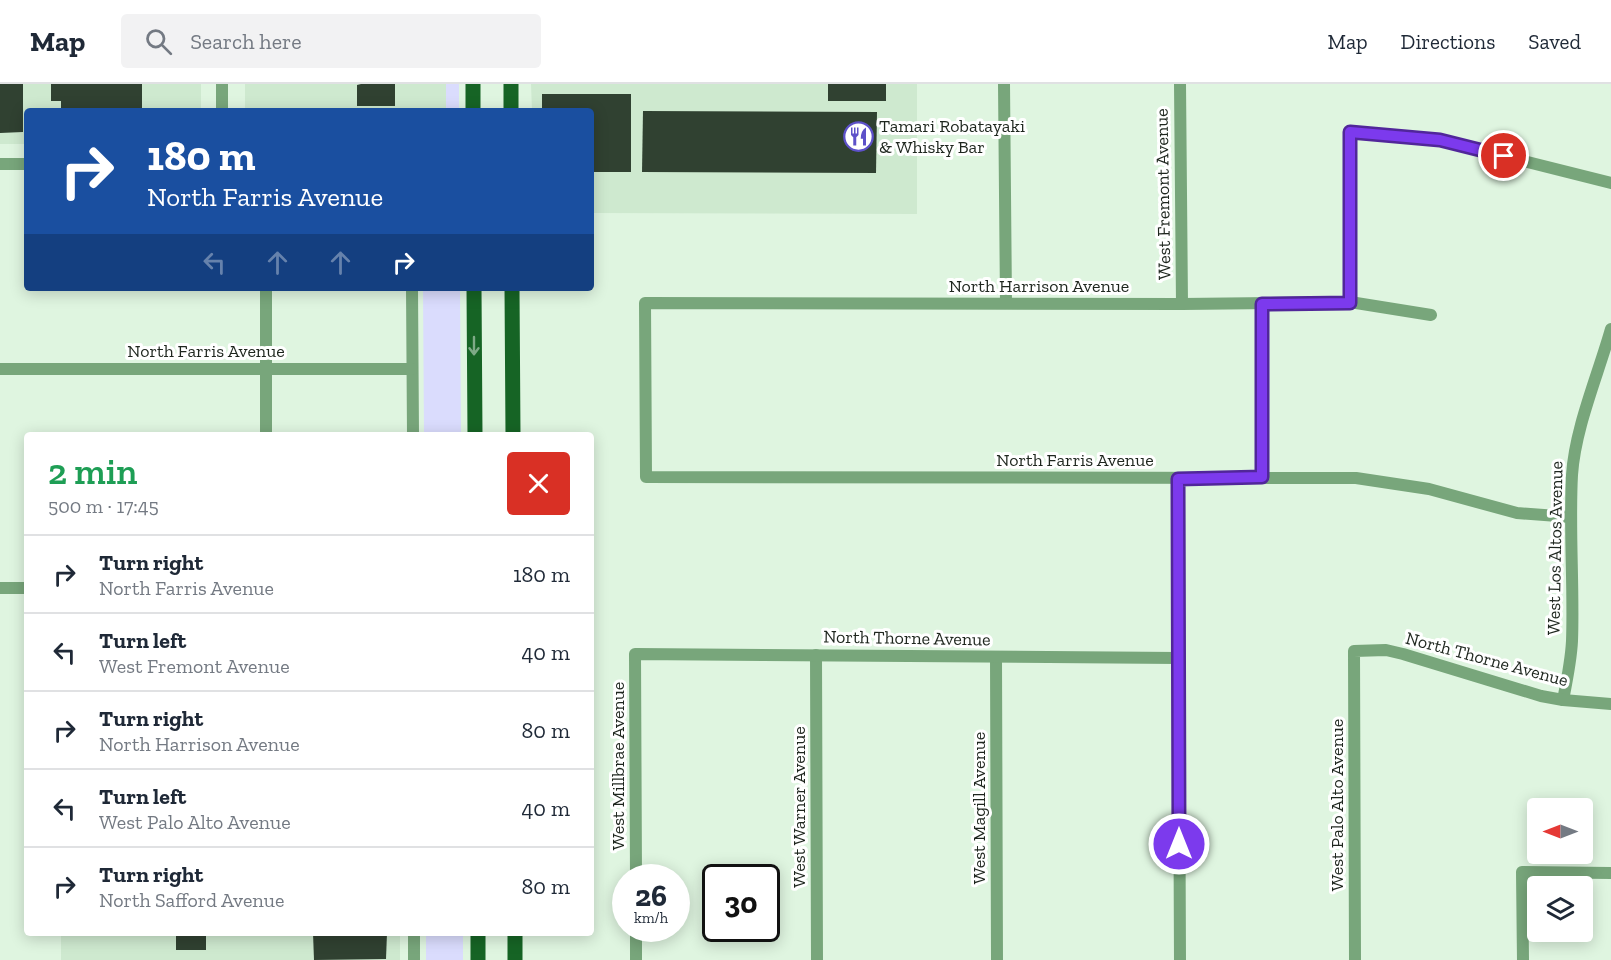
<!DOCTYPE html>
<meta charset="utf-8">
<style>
:root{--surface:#fff;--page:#f2f2f3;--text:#1f2937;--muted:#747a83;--line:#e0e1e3}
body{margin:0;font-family:"Zilla Slab",serif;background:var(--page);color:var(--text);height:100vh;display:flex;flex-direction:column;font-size:22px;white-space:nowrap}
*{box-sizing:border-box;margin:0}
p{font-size:20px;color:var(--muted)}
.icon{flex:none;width:33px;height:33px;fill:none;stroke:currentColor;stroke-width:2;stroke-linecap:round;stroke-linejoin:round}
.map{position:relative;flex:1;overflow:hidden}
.details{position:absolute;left:24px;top:348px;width:570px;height:504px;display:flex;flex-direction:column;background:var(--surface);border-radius:6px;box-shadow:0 3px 15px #0003}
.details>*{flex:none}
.hud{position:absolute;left:24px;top:24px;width:570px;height:183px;border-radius:6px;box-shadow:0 3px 15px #0003;background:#1a4fa0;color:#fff;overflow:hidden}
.needle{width:39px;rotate:270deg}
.buttons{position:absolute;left:1527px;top:714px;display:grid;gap:12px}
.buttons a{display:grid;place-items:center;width:66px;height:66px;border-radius:6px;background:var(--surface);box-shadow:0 3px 15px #0003;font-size:30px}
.speed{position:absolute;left:612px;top:780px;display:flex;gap:12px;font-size:30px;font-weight:700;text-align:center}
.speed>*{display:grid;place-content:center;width:78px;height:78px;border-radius:50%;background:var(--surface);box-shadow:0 3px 15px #0003;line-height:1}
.speed small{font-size:15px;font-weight:400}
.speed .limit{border:3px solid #111;border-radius:9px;background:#fff;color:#111}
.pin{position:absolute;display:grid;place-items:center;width:51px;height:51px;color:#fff;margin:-26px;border:3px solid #fff;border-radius:50%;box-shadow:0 2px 6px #0007}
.me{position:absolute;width:66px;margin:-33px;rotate:0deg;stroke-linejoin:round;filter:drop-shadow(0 0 4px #0008)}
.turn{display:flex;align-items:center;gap:21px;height:126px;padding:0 24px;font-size:27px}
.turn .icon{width:78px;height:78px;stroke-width:2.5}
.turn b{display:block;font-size:42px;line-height:51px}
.lanes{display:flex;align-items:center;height:57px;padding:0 24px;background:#0003;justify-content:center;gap:30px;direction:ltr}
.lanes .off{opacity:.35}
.round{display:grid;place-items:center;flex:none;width:63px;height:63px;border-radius:6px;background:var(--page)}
.headline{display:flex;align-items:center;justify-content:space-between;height:102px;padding:0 24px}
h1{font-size:36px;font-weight:600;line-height:45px;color:#1e9e55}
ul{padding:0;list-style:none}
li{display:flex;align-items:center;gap:18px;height:78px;padding:0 24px;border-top:2px solid var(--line)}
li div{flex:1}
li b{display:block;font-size:22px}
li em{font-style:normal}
header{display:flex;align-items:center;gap:36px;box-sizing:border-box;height:84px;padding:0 30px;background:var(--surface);border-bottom:2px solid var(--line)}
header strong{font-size:28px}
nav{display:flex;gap:33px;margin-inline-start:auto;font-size:21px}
.search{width:420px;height:54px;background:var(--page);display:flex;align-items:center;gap:15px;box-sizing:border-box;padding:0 21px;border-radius:6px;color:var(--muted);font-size:22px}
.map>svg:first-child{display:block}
.built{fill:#cee9cf}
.green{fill:#dadcfd}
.building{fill:#304131}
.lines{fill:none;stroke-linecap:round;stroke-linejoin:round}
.minor{stroke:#78a67b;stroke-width:12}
.primary{stroke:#166425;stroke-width:15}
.oneway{stroke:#7faa87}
.route-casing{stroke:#51269a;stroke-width:15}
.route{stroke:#7c3aed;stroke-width:10}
.labels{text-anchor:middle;stroke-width:6;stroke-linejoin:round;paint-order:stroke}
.poi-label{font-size:18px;fill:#1e261e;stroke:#fff;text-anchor:start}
.street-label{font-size:18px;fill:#1e261e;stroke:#fff}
</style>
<header>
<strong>Map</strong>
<div class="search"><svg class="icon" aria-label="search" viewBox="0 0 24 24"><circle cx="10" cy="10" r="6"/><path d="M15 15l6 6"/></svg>Search here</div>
<nav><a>Map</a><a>Directions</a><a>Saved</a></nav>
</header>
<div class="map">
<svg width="1611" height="876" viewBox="0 0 1611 876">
<rect width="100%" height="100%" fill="#dff5e0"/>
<g class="built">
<path d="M0,0h201v27h-174v33h-27z"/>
<rect x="245" y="0" width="201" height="27"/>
<path d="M531,0h386v130l-326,-1v-102h-59z"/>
<rect x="61" y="849" width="339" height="27"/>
</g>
<g class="green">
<rect x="446" y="0" width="13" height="27"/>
<path d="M423,204h37l1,147h-37z"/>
<rect x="426" y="849" width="37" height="27"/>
</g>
<g class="building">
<path d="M0,0h23v48l-23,1z"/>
<path d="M51,0h91v27h-73v-2h-8v-8h-10z"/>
<path d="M361,0h34v22h-38v-21z"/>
<rect x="828" y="0" width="58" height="17"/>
<path d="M542,10h89v78h-40v-61h-49z"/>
<path d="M643,27l234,1 -1,61 -234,-1z"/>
<rect x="176" y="849" width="30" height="17"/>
<path d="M313,849h74l-1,26 -72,1z"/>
</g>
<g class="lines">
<g class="minor">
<path d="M222,0v27"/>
<path d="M1004,0l2,219"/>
<path d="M1180,0l2,220"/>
<path d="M0,80h27"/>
<path d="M412,204l1,147"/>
<path d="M1350,218v-170l90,8 171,43"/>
<path d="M1262,220v173"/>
<path d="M1431,231l-81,-13 -168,2 -537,-1 1,174 710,1 73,11 88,24 54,4"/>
<path d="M0,285h412"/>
<path d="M266,351v-147"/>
<path d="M1178,395l2,481"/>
<path d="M0,504h27"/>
<path d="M816,571l1,305"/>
<path d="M996,573l1,303"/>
<path d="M1563,616c4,-20 8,-39 9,-59 2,-55 -3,-111 0,-166 3,-47 26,-100 39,-146"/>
<path d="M636,794l-1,-224 543,4"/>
<path d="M636,844v32"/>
<path d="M414,849v27"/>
<path d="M1355,876l-1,-309 32,-1 17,4 138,42 22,4 48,4"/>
<path d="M1523,876l-1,-88 89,1"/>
</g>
<g class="primary">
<path d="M473,0v27"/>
<path d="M511,0v27"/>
<path d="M474,204l1,147"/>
<path d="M512,204l1,147"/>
<path d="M478,849v27"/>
<path d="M515,849v27"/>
</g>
</g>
<defs><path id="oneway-shaft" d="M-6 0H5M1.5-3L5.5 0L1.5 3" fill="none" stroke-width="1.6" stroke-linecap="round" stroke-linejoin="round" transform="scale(1.5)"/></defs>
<use class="oneway" href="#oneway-shaft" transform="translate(474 262) rotate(90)"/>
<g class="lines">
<defs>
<path id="route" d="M1179,760l-1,-365 84,-2v-173l88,-1v-171l90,8 64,16"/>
</defs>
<use href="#route" class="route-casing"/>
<use href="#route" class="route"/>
</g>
<defs>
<symbol id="restaurant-ring" viewBox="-11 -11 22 22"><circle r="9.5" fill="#fff" stroke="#5d51c9" stroke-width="1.5"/><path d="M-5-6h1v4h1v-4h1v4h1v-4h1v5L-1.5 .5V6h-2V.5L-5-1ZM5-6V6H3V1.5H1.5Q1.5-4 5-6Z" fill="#5d51c9"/></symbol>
</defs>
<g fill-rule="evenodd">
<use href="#restaurant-ring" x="842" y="36" width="33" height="33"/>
</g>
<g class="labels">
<g class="poi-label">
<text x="879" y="48">Tamari Robatayaki<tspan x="879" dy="21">&amp; Whisky Bar</tspan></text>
</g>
<g class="street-label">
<text transform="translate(1163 110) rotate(-91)" y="6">West Fremont Avenue</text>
<text x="1039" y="208">North Harrison Avenue</text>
<text x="206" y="273">North Farris Avenue</text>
<text x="1075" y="382">North Farris Avenue</text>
<text transform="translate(1555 464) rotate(-89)" y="6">West Los Altos Avenue</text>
<text transform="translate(907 554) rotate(1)" y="6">North Thorne Avenue</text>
<text transform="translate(1487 575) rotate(15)" y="6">North Thorne Avenue</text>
<text transform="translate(618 682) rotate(-90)" y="6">West Millbrae Avenue</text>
<text transform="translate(1337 721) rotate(-90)" y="6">West Palo Alto Avenue</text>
<text transform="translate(799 723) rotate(-90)" y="6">West Warner Avenue</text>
<text transform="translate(979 724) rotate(-90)" y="6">West Magill Avenue</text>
</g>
</g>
</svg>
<div class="buttons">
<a><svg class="needle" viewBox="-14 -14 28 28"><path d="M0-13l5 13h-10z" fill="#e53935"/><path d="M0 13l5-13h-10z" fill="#747a83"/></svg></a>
<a><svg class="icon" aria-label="layers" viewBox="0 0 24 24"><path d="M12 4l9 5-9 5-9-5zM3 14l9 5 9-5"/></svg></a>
</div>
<div class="speed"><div>26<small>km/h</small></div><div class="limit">30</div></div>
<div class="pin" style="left:1504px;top:72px;background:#d93025"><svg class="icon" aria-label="arrive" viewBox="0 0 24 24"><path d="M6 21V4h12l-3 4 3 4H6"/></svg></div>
<svg class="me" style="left:1179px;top:760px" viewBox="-20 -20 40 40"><circle r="17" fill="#7c3aed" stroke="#fff" stroke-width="3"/><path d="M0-11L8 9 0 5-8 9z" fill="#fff"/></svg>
<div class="hud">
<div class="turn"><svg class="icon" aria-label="right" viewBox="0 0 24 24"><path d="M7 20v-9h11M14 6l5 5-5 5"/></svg><div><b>180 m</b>North Farris Avenue</div></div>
<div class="lanes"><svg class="icon off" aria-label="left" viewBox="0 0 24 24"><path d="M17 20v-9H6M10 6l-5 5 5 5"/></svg><svg class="icon off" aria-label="ahead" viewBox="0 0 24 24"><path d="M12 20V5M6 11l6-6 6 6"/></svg><svg class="icon off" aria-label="ahead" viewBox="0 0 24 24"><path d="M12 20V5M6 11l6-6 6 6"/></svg><svg class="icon" aria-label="right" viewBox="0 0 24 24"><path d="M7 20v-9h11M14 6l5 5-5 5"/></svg></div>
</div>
<section class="details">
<div class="headline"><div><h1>2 min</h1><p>500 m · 17:45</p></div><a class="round" style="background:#d93025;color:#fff"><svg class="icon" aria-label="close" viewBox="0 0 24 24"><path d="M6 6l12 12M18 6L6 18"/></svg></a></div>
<ul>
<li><svg class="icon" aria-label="right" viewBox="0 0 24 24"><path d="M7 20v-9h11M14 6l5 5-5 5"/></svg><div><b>Turn right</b><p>North Farris Avenue</p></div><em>180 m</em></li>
<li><svg class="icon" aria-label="left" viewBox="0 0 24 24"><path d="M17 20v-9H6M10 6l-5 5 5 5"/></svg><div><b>Turn left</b><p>West Fremont Avenue</p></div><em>40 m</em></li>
<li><svg class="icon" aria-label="right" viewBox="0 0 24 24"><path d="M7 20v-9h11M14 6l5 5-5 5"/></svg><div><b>Turn right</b><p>North Harrison Avenue</p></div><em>80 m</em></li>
<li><svg class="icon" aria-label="left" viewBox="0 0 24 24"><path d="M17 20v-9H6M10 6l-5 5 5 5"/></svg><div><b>Turn left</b><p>West Palo Alto Avenue</p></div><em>40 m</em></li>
<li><svg class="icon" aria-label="right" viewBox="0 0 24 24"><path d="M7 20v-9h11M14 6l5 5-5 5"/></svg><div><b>Turn right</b><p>North Safford Avenue</p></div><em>80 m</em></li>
</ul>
</section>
</div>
